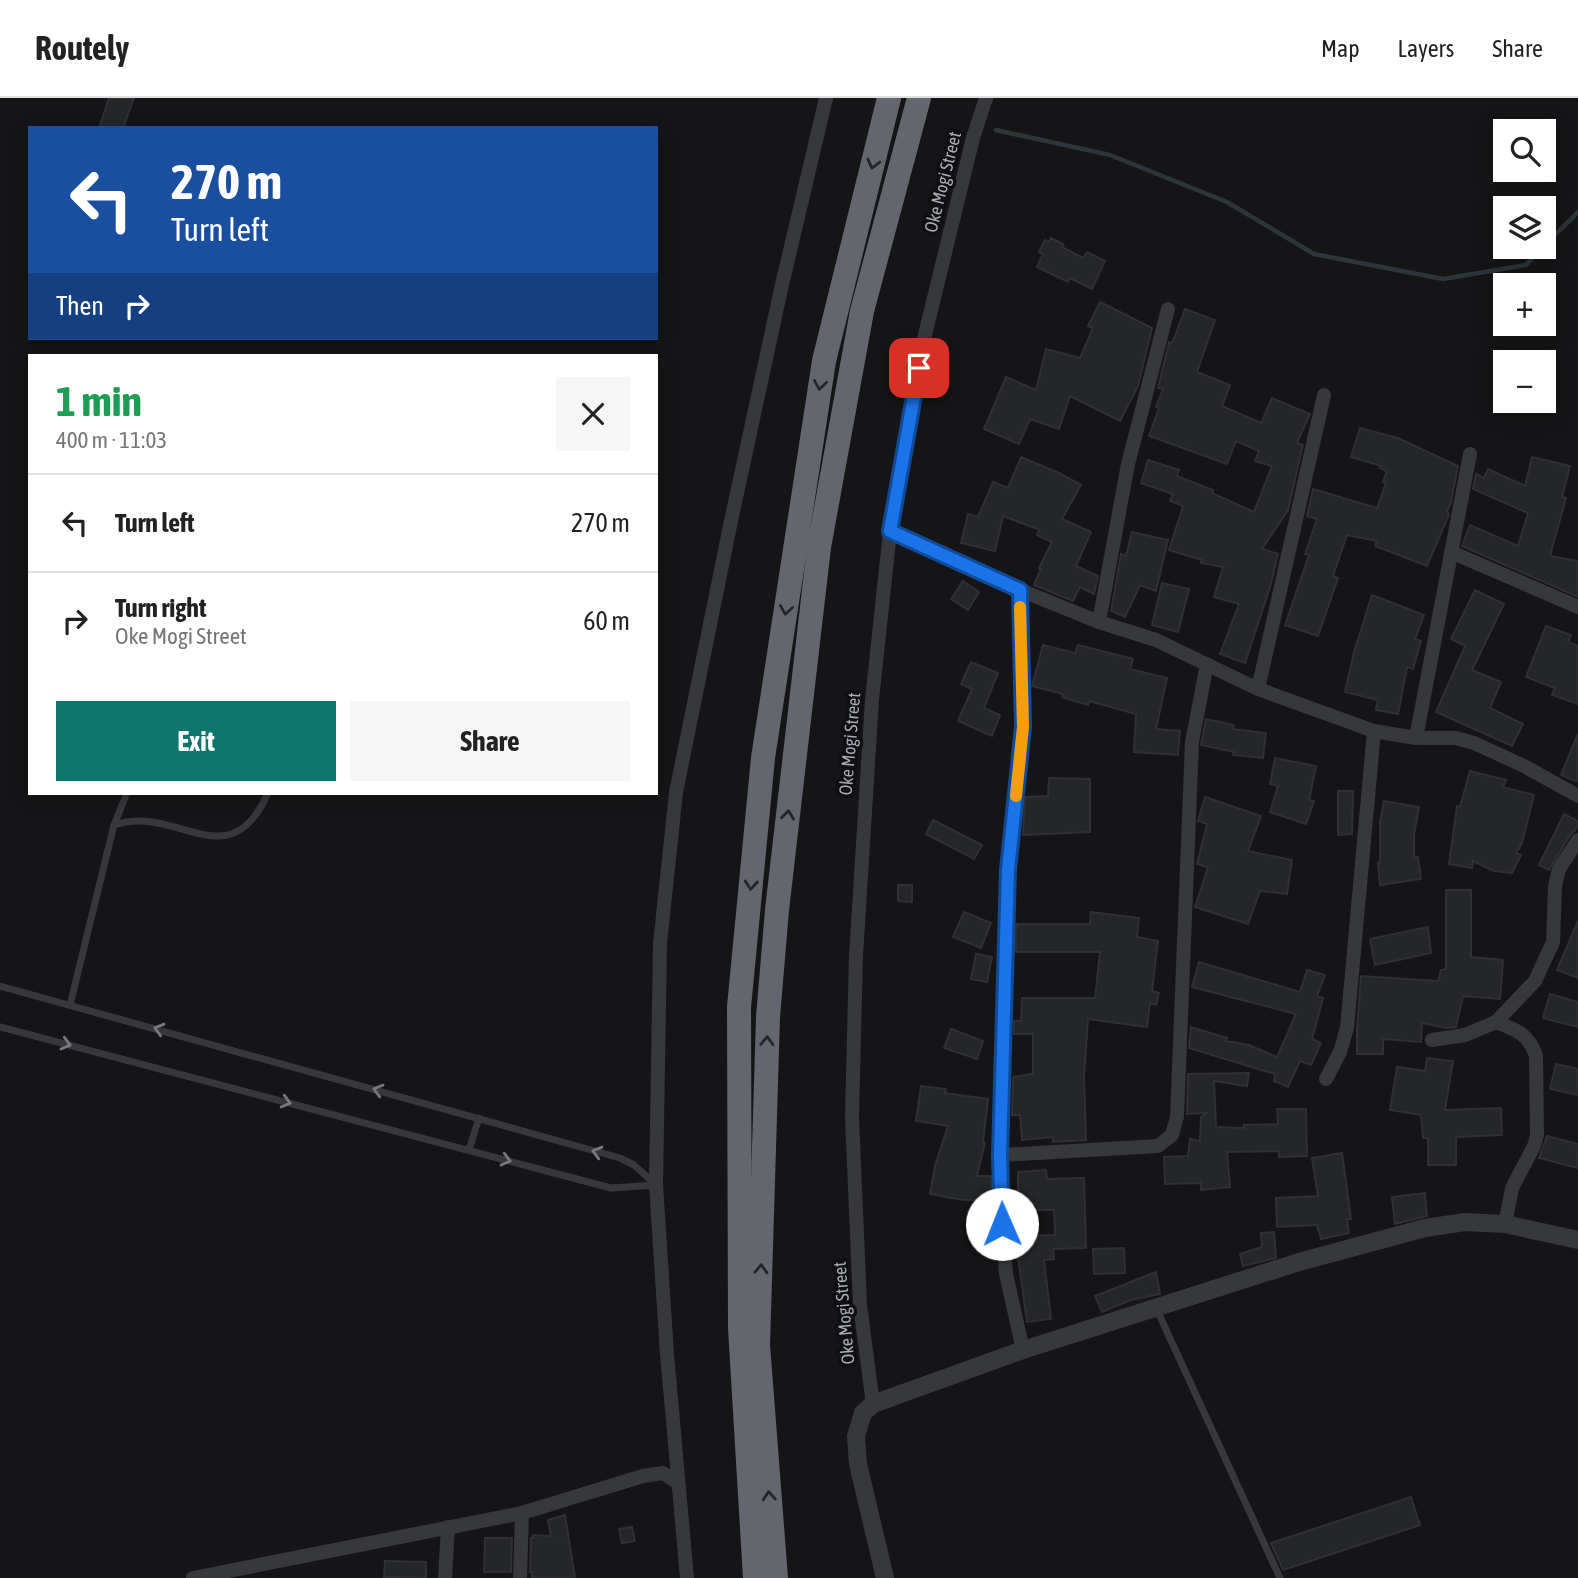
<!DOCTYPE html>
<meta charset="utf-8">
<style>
:root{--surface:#fff;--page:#f6f6f6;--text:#222;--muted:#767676;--line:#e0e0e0;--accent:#0f766e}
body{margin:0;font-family:"Asap Condensed",sans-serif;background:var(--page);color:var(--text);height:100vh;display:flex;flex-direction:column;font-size:26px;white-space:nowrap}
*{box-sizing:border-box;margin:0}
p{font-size:23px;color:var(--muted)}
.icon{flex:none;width:38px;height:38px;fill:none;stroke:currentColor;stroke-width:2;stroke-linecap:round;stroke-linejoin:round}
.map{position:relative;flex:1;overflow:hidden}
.sheet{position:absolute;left:28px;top:256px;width:630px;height:441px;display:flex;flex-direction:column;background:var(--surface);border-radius:0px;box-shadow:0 4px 18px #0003}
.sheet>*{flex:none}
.guide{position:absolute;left:28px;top:28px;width:630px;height:214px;border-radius:0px;box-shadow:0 4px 18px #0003;background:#1a4fa0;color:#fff;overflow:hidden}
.tools{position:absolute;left:1493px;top:21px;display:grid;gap:14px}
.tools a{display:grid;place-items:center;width:63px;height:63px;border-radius:0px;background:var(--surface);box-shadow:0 4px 18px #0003;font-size:35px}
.pin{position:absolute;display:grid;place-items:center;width:60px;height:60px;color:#fff;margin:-30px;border-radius:14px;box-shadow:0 4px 10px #0006}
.me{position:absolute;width:77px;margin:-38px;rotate:359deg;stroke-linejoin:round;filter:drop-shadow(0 0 5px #0008)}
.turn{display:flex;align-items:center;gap:24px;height:147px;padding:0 28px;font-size:32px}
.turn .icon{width:91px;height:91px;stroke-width:2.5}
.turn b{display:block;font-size:49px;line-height:60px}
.then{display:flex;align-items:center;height:66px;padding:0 28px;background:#0003;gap:14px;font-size:26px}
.round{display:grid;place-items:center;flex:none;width:74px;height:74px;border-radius:0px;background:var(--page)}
.headline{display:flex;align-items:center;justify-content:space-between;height:119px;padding:0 28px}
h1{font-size:42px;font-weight:700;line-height:52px;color:#1e9e55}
.action{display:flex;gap:14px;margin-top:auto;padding:14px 28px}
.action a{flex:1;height:80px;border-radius:0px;background:var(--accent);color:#fff;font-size:28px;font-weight:700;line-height:80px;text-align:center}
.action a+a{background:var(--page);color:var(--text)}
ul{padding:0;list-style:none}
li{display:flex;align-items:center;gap:21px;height:98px;padding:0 28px;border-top:2px solid var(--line)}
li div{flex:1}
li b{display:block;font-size:26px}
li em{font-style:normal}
header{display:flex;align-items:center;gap:42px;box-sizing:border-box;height:98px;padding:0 35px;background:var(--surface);border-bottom:2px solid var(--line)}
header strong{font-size:33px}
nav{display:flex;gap:38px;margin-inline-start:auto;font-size:24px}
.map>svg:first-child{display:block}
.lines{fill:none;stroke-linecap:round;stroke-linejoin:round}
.stream{stroke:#2c353a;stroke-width:4.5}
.building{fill:#252628;stroke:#2f3033;stroke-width:2}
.service{stroke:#37383c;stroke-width:7}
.minor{stroke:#37383c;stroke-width:14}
.tertiary{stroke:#37383c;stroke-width:18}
.motorway{stroke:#63666d;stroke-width:24}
.oneway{stroke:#252629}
.oneway2{stroke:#757880}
.route-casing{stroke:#114b97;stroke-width:18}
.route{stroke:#1a73e8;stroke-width:12}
.slow{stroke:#f59e0b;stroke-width:12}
.labels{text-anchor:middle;stroke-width:7;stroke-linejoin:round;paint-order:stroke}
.street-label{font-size:18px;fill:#a8adb7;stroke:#101012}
</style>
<header>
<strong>Routely</strong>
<nav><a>Map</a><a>Layers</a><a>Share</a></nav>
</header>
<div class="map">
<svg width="1578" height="1480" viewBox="0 0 1578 1480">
<rect width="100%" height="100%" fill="#151517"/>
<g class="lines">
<g class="stream">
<path d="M996,32l114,25 117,47 87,52 129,25 83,-14 17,-18"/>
<path d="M1544,148l34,-34"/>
</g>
</g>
<g class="building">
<path d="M109,0h25l-11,30h-24z"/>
<path d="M1051,140l12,6 -1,3 21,11 4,-6 18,9 -13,28 -22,-11 -2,4 -31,-15 6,-13 -4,-2 6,-12 4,2z"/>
<path d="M1100,204l52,26 -14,58 -18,35 -50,-25 -11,33 -29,-10 -11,25 -35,-15 22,-52 30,13 10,-41 34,9 13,-30 -5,-2z"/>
<path d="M1185,211l30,11 -18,52 33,13 -8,21 39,17 11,-25 38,16 -13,29 6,2 -15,65 -26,39 16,5 -7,30 -26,79 -25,-9 19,-50 -25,-7 9,-30 -22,-4 1,-3 -33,-10 14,-44 -13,-5 3,-7 -32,-11 7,-23 31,10 -2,6 36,14 -1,3 42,19 18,-46 -17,-5 4,-10 -23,-10 -9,23 -78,-28 10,-28 -3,-1 7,-18 -5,-1 11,-46 3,1 3,-7z"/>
<path d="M1360,330l38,10 60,28 -7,36 -4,9 2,3 -22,52 -52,-20 2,-5 -30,-6 -14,41 5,2 -20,58 -33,-11 24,-70 -4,-1 12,-35 -10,-3 6,-27 64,19 9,-25 -3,-1 4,-11 -7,-3 2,-2 -31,-9z"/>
<path d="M1021,359l38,16 22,12 -19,34 29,13 -15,34 22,10 -4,18 -14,-7 -7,14 -39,-16 7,-16 -2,-1 13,-26 -15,-7 3,-5 -37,-14 -8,35 -34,-8 7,-29 10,3 15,-35 15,6z"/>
<path d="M1532,359l38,9 -8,31 4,1 -16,58 28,5v36l-116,-51 8,-21 48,21 10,-33 -55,-24 3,-15 8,4 4,-9 37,17z"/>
<path d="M1132,434l36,8 -12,51 -16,-6 -15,32 -14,-6 10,-57 5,2z"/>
<path d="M963,483l16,11 -11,18 -17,-11z"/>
<path d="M1162,485l27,6 -11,43 -26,-7z"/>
<path d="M1475,492l29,14 -32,66 29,12 -11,26 33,16 -11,22 -76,-34 29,-66 -14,-7z"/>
<path d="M1372,497l52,20 -9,24 6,2 -8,28 -6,-2 -9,47 -22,-4 2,-10 -33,-8 9,-40z"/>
<path d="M1546,528l25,9 -3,7 10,4v58l-26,-9 3,-7 -29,-11z"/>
<path d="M1043,547l32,8 3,-8 32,8 23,6 -3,10 37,9 -11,51 24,2 -2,24 -44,-3 2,-38 -47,-13 -1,4 -26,-8 1,-3 -31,-8z"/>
<path d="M971,564l27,11 -14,35 16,7 -8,21 -34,-15 14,-32 -11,-5z"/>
<path d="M1206,621l28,6 -1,4 33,4 -3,25 -30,-3 1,-3 -33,-7z"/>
<path d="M1578,636v48l-17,-7z"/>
<path d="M1275,660l41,8 -7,34 5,1 -8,23 -36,-12 8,-26 -8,-2z"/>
<path d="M1470,673l36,9 -3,7 31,8 -12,48 -6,10 5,2 -9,18 -18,-2 -21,-10 -1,7 -23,-4 8,-58 3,1z"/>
<path d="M1049,680l41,1v53l-67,3 2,-38 23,-1z"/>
<path d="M1338,693h15l-1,43 -14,1z"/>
<path d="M1205,699l56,19 -13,35 44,9 -5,34 -27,-3 -12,33 -53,-17 13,-40 -11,-3 10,-40 -9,-3z"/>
<path d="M1384,703l35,6 -5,27v24l4,-1 3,22 -41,6 -2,-22h2v-41z"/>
<path d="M1564,716l14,7v6l-8,8 -21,35 -10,-5z"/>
<path d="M933,722l49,25 -8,14 -48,-25z"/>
<path d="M898,787h14v17l-14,-1z"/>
<path d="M1446,792h25v67l32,3 -3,39 -37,-3 -7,31 -10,1 -24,-5 -1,19 -38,-3v15h-26v-25l4,-53 77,5 3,-11 5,-1z"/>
<path d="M964,814l27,11 -10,25 -28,-11z"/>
<path d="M1091,814l48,6 -2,19 21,4 -6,50 7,2 -3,12 -6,-2 -3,24 -59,-8 -4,57 2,64 -33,2v-5l-31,3 -2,-25h-8l1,-38 20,-3v-40h-19v-13h7l1,-23h73l5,-46h-84v-28h74z"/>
<path d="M1578,823v57l-21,-8z"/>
<path d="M1428,829l3,26 -56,12 -5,-26z"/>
<path d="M976,856l16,3 -5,25 -16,-3z"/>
<path d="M1199,864l101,30 7,-22 18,5 -8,21 6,2 -11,41 9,4 -10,22 -11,-4 -12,26 -14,-6 1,-7 -86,-26 2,-21 36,11 -1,3 23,4 28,12 19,-43 -104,-27z"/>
<path d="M1550,896l28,8v25l-35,-9z"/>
<path d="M951,931l32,12 -6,18 -33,-11z"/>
<path d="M1427,960l26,3 -8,49 56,-2 1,27 -46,2v28h-28v-27h-5l-2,-23 -31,-5 7,-43 28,4z"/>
<path d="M1556,966l22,5v26l-28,-6z"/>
<path d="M1249,975l-2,13 -33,-5 2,46 28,1v-3l34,-1 -1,-15h29l1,47 -28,1v-6l-52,1 3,35 -29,3v-7l-36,1 -1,-27 24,-1 2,-17 10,2 1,-24 6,-4 -20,1 1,-40z"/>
<path d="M921,988l25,3 -1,4 43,6 -5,43 2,1 -8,33h14v24h-28l-33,-6 5,-28 13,-40 -32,-5z"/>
<path d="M1547,1038l31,8v24l-39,-10z"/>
<path d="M1342,1055l9,66h-4l2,14 -28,6 -4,-14 -40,2 -1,-29 42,-2 -6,-38z"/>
<path d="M1046,1072l1,9 37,-1 2,70 -33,1 1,10 -10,1 7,59 -24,3 -9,-65 1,-21 36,-1 -1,-25h-36v-38z"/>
<path d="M1425,1095l2,23 -32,8 -3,-27z"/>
<path d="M1274,1134l2,26 -33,8 -3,-12 22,-7 -1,-14z"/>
<path d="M1124,1150l1,25 -31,1 -1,-25z"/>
<path d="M1156,1174l4,22 -29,6 -29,12 -7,-16z"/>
<path d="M1411,1399l9,28 -137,45 -12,-27z"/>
<path d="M565,1417l10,63h-43v-6h-2l1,-34h2v-3l18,1 -3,-16z"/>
<path d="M632,1429l3,14 -13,2 -3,-14z"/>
<path d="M485,1440h27l-1,34h-27z"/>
<path d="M385,1463l41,1v16l-42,-1z"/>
</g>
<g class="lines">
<g class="service">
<path d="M114,727c61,-22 115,56 154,-32"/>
<path d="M0,888l620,172 14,7 21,19"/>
<path d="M70,907l44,-180 13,-32"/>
<path d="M0,929l611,161 45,-3"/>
<path d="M469,1052l10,-32"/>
<path d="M1157,1212l123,268"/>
</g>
<g class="minor">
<path d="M890,433l130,59 79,32 57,18 102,49 116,42 42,7h40l18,5 50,23 54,30"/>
<path d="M1451,454l127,55"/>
<path d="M1020,492l3,137 -15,143 -7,285 1,69 4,50 17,76"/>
<path d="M1099,524l29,-158 40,-155"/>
<path d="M1258,591l66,-294"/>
<path d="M1416,640l54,-284"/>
<path d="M1496,924c21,8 31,11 40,33l1,80 -3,11 -22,42 -7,36"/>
<path d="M1432,942l33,-5 31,-13 39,-41 18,-39 2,-56 4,-17 19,-29"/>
<path d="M1326,981l14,-27 7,-24 27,-297"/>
<path d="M1001,1057l157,-9 14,-11 5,-18 15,-375 15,-78"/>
<path d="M873,1306l-13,-99 -8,-188 4,-161 16,-256 18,-169 33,-188 50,-205 13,-40"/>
<path d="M193,1480l329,-65 121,-37 20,-3 15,10"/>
<path d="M445,1480l3,-51"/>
<path d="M520,1480l2,-65"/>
<path d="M687,1480l-20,-224 -11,-169 4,-241 16,-152 55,-271 50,-232 45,-191"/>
</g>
<path class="tertiary" d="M885,1480l-27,-114 -2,-28 7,-23 10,-9 150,-54 276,-88 126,-34 40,-6 40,2 73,16"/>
<g class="motorway">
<path d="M755,1480l-15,-250 -1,-321 24,-249 61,-397 65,-263"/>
<path d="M776,1480l-18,-233 10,-328 9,-107 42,-363 43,-236 57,-213"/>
</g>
</g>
<defs><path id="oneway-chevron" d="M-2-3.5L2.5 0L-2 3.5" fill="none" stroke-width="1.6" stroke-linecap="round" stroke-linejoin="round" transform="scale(1.75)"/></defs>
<g class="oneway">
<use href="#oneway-chevron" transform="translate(873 66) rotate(104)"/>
<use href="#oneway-chevron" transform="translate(820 287) rotate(99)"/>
<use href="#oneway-chevron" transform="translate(786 512) rotate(99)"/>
<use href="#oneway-chevron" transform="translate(788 717) rotate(-83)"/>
<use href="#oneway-chevron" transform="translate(751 787) rotate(95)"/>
<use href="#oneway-chevron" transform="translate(767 943) rotate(-88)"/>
<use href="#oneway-chevron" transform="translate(761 1171) rotate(-88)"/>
<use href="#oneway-chevron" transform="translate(769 1398) rotate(-94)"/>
</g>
<g class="oneway2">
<use href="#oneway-chevron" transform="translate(159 931) rotate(-164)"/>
<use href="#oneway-chevron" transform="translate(66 946) rotate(15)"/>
<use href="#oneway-chevron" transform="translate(378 992) rotate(-164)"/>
<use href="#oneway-chevron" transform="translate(286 1004) rotate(15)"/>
<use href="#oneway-chevron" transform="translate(597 1054) rotate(-164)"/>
<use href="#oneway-chevron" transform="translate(506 1062) rotate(15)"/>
</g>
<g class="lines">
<defs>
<path id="route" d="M919,270l-29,163 130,59 3,137 -15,143 -8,285 2,69"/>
</defs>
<use href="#route" class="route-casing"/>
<use href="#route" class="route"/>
<path class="slow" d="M1016,698l7,-69 -3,-120"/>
</g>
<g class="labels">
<g class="street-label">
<text transform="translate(943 84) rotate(-76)" y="6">Oke Mogi Street</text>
<text transform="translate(850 646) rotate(-85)" y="6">Oke Mogi Street</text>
<text transform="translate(844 1215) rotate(-95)" y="6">Oke Mogi Street</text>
</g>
</g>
</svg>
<div class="tools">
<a><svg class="icon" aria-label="search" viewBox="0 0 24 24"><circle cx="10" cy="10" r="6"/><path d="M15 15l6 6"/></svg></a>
<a><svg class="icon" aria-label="layers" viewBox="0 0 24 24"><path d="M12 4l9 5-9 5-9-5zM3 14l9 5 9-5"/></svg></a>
<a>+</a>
<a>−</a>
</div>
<div class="pin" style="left:919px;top:270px;background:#d93025"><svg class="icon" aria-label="arrive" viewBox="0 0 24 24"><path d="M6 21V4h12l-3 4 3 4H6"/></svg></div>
<svg class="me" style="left:1002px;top:1126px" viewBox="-20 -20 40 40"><circle r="19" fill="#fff"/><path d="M0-13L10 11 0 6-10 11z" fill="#1a73e8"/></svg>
<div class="guide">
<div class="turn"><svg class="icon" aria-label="left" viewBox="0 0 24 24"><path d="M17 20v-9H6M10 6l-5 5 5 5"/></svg><div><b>270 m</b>Turn left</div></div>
<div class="then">Then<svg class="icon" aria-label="right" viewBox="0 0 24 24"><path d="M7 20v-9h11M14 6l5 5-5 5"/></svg></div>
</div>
<section class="sheet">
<div class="headline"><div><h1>1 min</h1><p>400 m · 11:03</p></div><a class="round"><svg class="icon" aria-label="close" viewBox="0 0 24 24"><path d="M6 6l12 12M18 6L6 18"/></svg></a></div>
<ul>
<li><svg class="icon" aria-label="left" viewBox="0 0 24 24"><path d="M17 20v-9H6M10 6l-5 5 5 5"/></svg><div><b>Turn left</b></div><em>270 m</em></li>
<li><svg class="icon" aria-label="right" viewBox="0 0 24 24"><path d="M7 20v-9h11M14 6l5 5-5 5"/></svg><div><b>Turn right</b><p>Oke Mogi Street</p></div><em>60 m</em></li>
</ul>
<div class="action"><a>Exit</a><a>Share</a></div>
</section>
</div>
